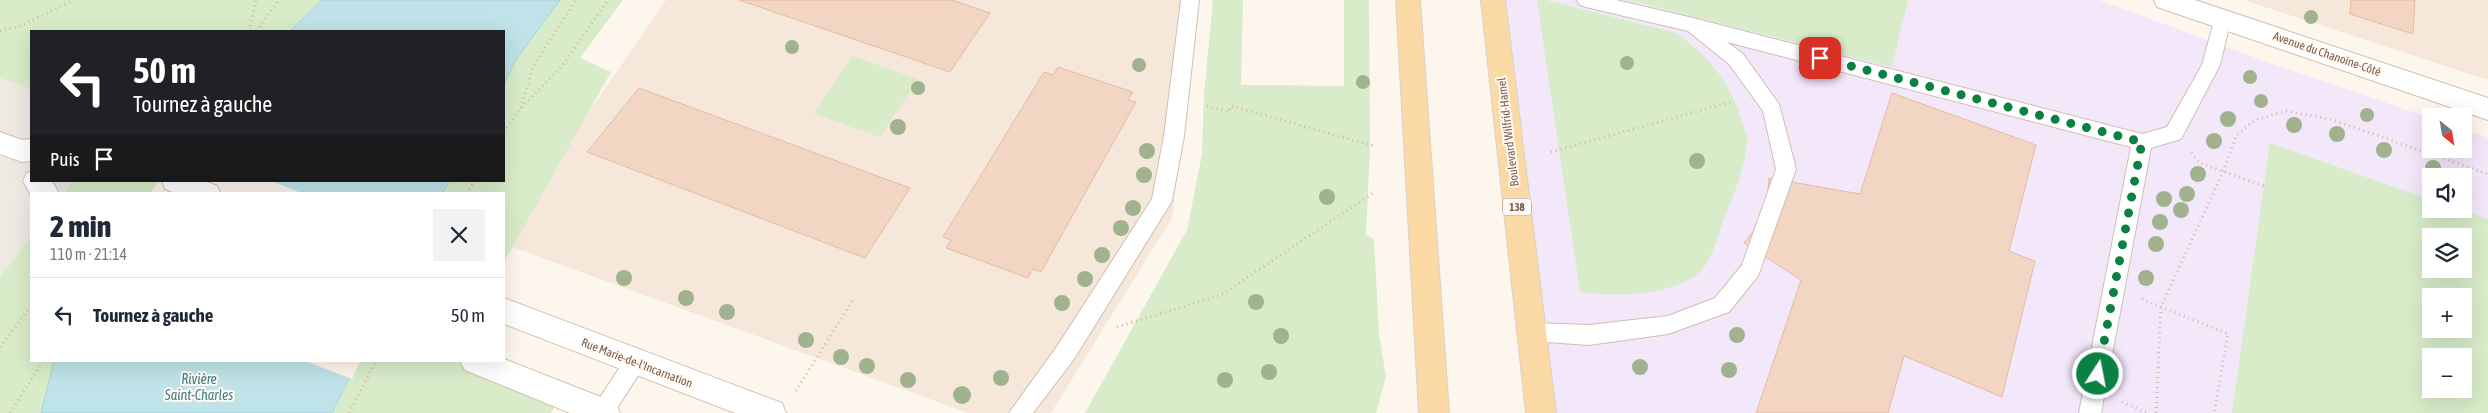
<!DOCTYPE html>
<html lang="fr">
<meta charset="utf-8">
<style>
:root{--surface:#fff;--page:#f2f2f3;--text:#1f2937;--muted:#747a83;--line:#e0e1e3}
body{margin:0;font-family:"Asap Condensed",sans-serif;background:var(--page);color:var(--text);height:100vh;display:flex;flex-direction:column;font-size:19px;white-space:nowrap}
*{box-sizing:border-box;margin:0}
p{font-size:16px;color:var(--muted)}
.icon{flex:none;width:28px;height:28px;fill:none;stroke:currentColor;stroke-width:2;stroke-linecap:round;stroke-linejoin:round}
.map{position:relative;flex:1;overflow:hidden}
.side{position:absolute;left:30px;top:192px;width:475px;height:170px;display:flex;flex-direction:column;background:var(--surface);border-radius:0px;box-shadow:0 5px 20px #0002}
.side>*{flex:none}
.banner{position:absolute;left:30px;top:30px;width:475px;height:152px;border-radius:0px;box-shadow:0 5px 20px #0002;background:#202124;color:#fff;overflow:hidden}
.needle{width:32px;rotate:150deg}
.controls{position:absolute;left:2422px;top:108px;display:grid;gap:10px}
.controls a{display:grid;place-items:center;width:50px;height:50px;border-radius:0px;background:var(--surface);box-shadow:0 5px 20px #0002;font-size:25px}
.pin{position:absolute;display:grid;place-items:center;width:42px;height:42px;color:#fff;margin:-21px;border-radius:10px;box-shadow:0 2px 8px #0006}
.me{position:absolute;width:55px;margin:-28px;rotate:11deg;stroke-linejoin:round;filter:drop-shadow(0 0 4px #0008)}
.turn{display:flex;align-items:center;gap:18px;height:105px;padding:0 20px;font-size:22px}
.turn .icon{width:65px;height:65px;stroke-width:2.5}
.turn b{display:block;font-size:35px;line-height:42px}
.then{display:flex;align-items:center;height:48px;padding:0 20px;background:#0003;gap:10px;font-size:19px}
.round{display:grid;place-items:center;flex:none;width:52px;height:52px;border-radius:0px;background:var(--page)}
.summary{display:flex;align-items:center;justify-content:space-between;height:85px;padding:0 20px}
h1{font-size:30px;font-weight:800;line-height:38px}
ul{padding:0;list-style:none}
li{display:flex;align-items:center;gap:15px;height:75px;padding:0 20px;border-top:1px solid var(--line)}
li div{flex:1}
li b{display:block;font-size:19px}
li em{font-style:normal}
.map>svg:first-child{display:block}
.residential{fill:#f5e8da}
.industrial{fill:#efe9e4}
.education{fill:#f3e8fa;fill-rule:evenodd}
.green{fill:#d8ecc9;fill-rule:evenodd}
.water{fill:#bfe3e8;stroke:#a5d3da}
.pier{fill:#fdf6ec}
.building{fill:#f3d5c3;stroke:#e6bba3}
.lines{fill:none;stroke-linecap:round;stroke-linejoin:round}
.lane-casing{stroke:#d1beb0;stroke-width:2}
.street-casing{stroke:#d1beb0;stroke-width:2}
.secondary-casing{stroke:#d6c0b0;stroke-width:2}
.primary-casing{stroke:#dad1cd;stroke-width:2}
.path{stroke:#d9b8a5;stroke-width:3;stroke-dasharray:1 4;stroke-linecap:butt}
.lane{fill:#fff;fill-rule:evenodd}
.street{fill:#fff;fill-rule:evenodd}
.secondary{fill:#fff;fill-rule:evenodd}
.primary{fill:#fbd9a5;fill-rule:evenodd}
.tree{fill:#a0b28e}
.route{stroke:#0b8043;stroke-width:9;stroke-dasharray:0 16.2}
.labels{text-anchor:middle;stroke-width:4;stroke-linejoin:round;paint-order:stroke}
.shield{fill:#fffaf3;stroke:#a28b7f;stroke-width:1}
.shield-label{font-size:11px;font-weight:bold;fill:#7a5c4d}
.street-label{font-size:12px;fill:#7a5c4d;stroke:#fffaf3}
.water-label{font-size:14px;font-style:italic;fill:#437c86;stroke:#fffaf3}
</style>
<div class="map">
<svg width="2488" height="413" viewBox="0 0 2488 413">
<rect width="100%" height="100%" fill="#fdf6ec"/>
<g class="residential">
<path d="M666,0h528l-22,218 -121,195h-83l-464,-169v-9z"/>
<path d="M2244,0h244v80l-202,-66z"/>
</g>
<path class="industrial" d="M0,78l31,11v92h41l-9,13h-32v42l-31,41z"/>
<path class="education" d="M1493,0h606l165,61 167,57v31h33v-20l24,9v275h-947zM2431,176h33v33h-33zM2431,236h33v33h-33zM2431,296h33v33h-33zM2431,356h33v33h-33z"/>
<g class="green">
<path d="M0,0h322l-32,31h-259v58l-31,-11z"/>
<path d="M560,0h63l-43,58 31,14 -107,190v-68h-62l7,-13h55v-97l13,-26z"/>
<path d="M1213,0h30l-2,85 103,1v-86h25l1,149 -4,86 8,4 5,95 7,43 -10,36h-291l102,-183 15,-76 2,-60z"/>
<path d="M1537,0h9l130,33c31,22 57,51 66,89 2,6 5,13 5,18 -1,29 -15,58 -25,84 -8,23 -12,47 -37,58 -31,14 -72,14 -105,10z"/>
<path d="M1629,0h279l-16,67z"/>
<path d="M853,56l65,23 -38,58 -67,-24z"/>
<path d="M2270,143l161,57v9h27l30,10v194h-256zM2431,236h33v33h-33zM2431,296h33v33h-33zM2431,356h33v33h-33z"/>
<path d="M72,181h89l-8,13h-90z"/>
<path d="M31,236v125h23l-13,52h-41v-136z"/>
<path d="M358,361h117l85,34 -9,18h-218z"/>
</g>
<g class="water">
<path d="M322,0h238l-43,58 -13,26v-53h-214z"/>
<path d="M161,181h288l-7,13h-289z"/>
<path d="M54,361h304l-26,52h-291z"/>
</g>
<g class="pier">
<path d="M158,181h114l32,13h-154z"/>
<path d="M305,361h55l-8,18z"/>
</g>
<g class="building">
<path d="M739,0h213l38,13 -40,59z"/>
<path d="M2351,0h64l-2,34 -63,-20z"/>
<path d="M1058,67l75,25 -5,8 8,2 -95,170 -8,-3 -5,9 -82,-30 5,-8 -8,-3 101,-165 9,3z"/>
<path d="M639,88l271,100 -45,70 -278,-106z"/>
<path d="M1892,93l144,52 -27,106 26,10 -33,136 -98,-41 -16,57h-132l45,-133 -57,-37 16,-21 7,-23 2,-21 91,16z"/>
</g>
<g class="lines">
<defs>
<g id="lane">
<path d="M1181,0h18l-15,136 -12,65 -98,158 -41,54h-24l49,-68 94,-146 12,-63z"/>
<path d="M1577,0h39l77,18 449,116 25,-7 35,-62 14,-51 6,-2 6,2 3,5 -11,46 -39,74 -30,9 -50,265h-22l52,-266 -404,-105 16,12 36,50 17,65 -38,107 -29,36 -61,22 -79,11 -57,-4 -7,-2 -4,-7 4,-7 7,-2 57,2 79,-9 47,-18 27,-33 34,-96 -13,-58 -34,-47 -41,-33 -102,-24 -6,-2z"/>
<path d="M635,353l8,3 3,7 -32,50h-24l37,-57z"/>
</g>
<path id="street" d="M2154,0h41l293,98v22l-331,-113z"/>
<g id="secondary">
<path d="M0,132l22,8 9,-1v22l-9,1 -22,-8z"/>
<path d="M31,172v9h21l7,13 -28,1 -8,-14 4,-8z"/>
<path d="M162,181h43l12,5 4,8h-44l-12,-5z"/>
<path d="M504,298l278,105 4,10h-51l-231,-89z"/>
<path d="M504,359l112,44 4,10h-50l-105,-43 -5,-9h44z"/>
</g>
<g id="primary">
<path d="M1396,0h24l29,413h-30z"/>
<path d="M1481,0h24l51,413h-30z"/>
</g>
</defs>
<use href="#lane" class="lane-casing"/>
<use href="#street" class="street-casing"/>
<use href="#secondary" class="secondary-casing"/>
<use href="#primary" class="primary-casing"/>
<g class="path">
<path d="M0,31l18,-4 56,-27"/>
<path d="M249,31l7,-31"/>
<path d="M256,31l23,-31"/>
<path d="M1207,106l22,6 2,-6 143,40"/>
<path d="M521,108l12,-41 43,-67"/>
<path d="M504,132l16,-23 42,-43 46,-66"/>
<path d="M1551,152l180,-50"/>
<path d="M2191,153l9,10 64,23"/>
<path d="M467,194l7,-13"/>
<path d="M2142,299l86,35 -14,79"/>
<path d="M1117,327l104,-32 152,-102"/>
<path d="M0,347l31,-41"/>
<path d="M796,391l58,-93"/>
<path d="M2122,402l25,11"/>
<path d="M10,413l33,-52"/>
<path d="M349,413l27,-52"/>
<path d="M2156,413l5,-106 62,-135 13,-36 19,-16 31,-9 44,8 158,55"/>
</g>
<use href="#lane" class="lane"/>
<use href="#street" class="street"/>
<use href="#secondary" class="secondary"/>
<use href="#primary" class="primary"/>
</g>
<g class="tree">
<circle cx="2311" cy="17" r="7"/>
<circle cx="792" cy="47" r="7"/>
<circle cx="1627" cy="63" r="7"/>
<circle cx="1139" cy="65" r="7"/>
<circle cx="2250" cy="77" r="7"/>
<circle cx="1363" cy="82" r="7"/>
<circle cx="918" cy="88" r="7"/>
<circle cx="2261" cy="101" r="7"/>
<circle cx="2367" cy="115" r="7"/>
<circle cx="2228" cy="119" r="8"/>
<circle cx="2294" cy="125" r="8"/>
<circle cx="898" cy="127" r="8"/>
<circle cx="2337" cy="134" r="8"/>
<circle cx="2214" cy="141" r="8"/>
<circle cx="2384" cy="150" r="8"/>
<circle cx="1147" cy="151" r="8"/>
<circle cx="1697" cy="161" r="8"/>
<circle cx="2433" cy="168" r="8"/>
<circle cx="2198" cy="174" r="8"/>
<circle cx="1144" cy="175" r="8"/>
<circle cx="2187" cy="194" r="8"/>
<circle cx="1327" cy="197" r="8"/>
<circle cx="2164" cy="199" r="8"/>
<circle cx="1133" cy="208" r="8"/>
<circle cx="2181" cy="210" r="8"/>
<circle cx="2160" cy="222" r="8"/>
<circle cx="1121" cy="228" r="8"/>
<circle cx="2156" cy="244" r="8"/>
<circle cx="1102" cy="255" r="8"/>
<circle cx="624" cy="278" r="8"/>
<circle cx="2146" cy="278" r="8"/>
<circle cx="1085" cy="279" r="8"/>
<circle cx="686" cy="298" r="8"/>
<circle cx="1256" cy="302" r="8"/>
<circle cx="1062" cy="303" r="8"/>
<circle cx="727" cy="312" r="8"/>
<circle cx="1737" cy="335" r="8"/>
<circle cx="1281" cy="336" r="8"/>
<circle cx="806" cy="340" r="8"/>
<circle cx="841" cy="357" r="8"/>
<circle cx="867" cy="366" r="8"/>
<circle cx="1640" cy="367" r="8"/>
<circle cx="1729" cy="370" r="8"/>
<circle cx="1269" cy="372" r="8"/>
<circle cx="1001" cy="378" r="8"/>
<circle cx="908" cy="380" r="8"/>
<circle cx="1225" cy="380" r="8"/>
<circle cx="962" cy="395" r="9"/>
</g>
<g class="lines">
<path class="route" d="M1820,58l322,84 -44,232"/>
</g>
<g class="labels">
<rect class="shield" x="1503" y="198.5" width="28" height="17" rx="4"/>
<g class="shield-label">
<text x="1517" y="211">138</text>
</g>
<g class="street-label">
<text transform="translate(2327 54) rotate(19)" y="4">Avenue du Chanoine-Côté</text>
<text transform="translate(1508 132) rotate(-97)" y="4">Boulevard Wilfrid-Hamel</text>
<text transform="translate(637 363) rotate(21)" y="4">Rue Marie-de-l'Incarnation</text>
</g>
<g class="water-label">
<text x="199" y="384">Rivière<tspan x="199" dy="16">Saint-Charles</tspan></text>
</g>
</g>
</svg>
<div class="controls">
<a><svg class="needle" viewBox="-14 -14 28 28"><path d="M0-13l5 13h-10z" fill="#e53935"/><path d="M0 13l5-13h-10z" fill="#747a83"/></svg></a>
<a><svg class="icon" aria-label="sound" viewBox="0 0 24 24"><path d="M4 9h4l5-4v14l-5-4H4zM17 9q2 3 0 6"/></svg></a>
<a><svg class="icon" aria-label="layers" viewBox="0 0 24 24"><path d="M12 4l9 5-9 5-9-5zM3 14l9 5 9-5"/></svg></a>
<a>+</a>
<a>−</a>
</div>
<div class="pin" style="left:1820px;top:58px;background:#d93025"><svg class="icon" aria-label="arrive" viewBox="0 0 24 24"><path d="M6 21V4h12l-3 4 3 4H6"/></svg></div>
<svg class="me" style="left:2098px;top:374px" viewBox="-20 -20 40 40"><circle r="17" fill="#0b8043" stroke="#fff" stroke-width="3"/><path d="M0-11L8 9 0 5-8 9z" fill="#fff"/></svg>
<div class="banner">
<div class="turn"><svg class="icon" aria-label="left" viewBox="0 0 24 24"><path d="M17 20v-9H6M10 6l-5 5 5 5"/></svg><div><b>50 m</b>Tournez à gauche</div></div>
<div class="then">Puis<svg class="icon" aria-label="arrive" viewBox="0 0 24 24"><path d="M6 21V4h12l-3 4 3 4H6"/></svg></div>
</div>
<section class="side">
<div class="summary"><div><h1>2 min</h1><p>110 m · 21:14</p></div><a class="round"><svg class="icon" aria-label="close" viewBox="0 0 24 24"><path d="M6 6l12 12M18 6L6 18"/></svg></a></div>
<ul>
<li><svg class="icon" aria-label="left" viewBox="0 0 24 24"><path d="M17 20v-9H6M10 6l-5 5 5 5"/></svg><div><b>Tournez à gauche</b></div><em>50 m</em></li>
</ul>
</section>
</div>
